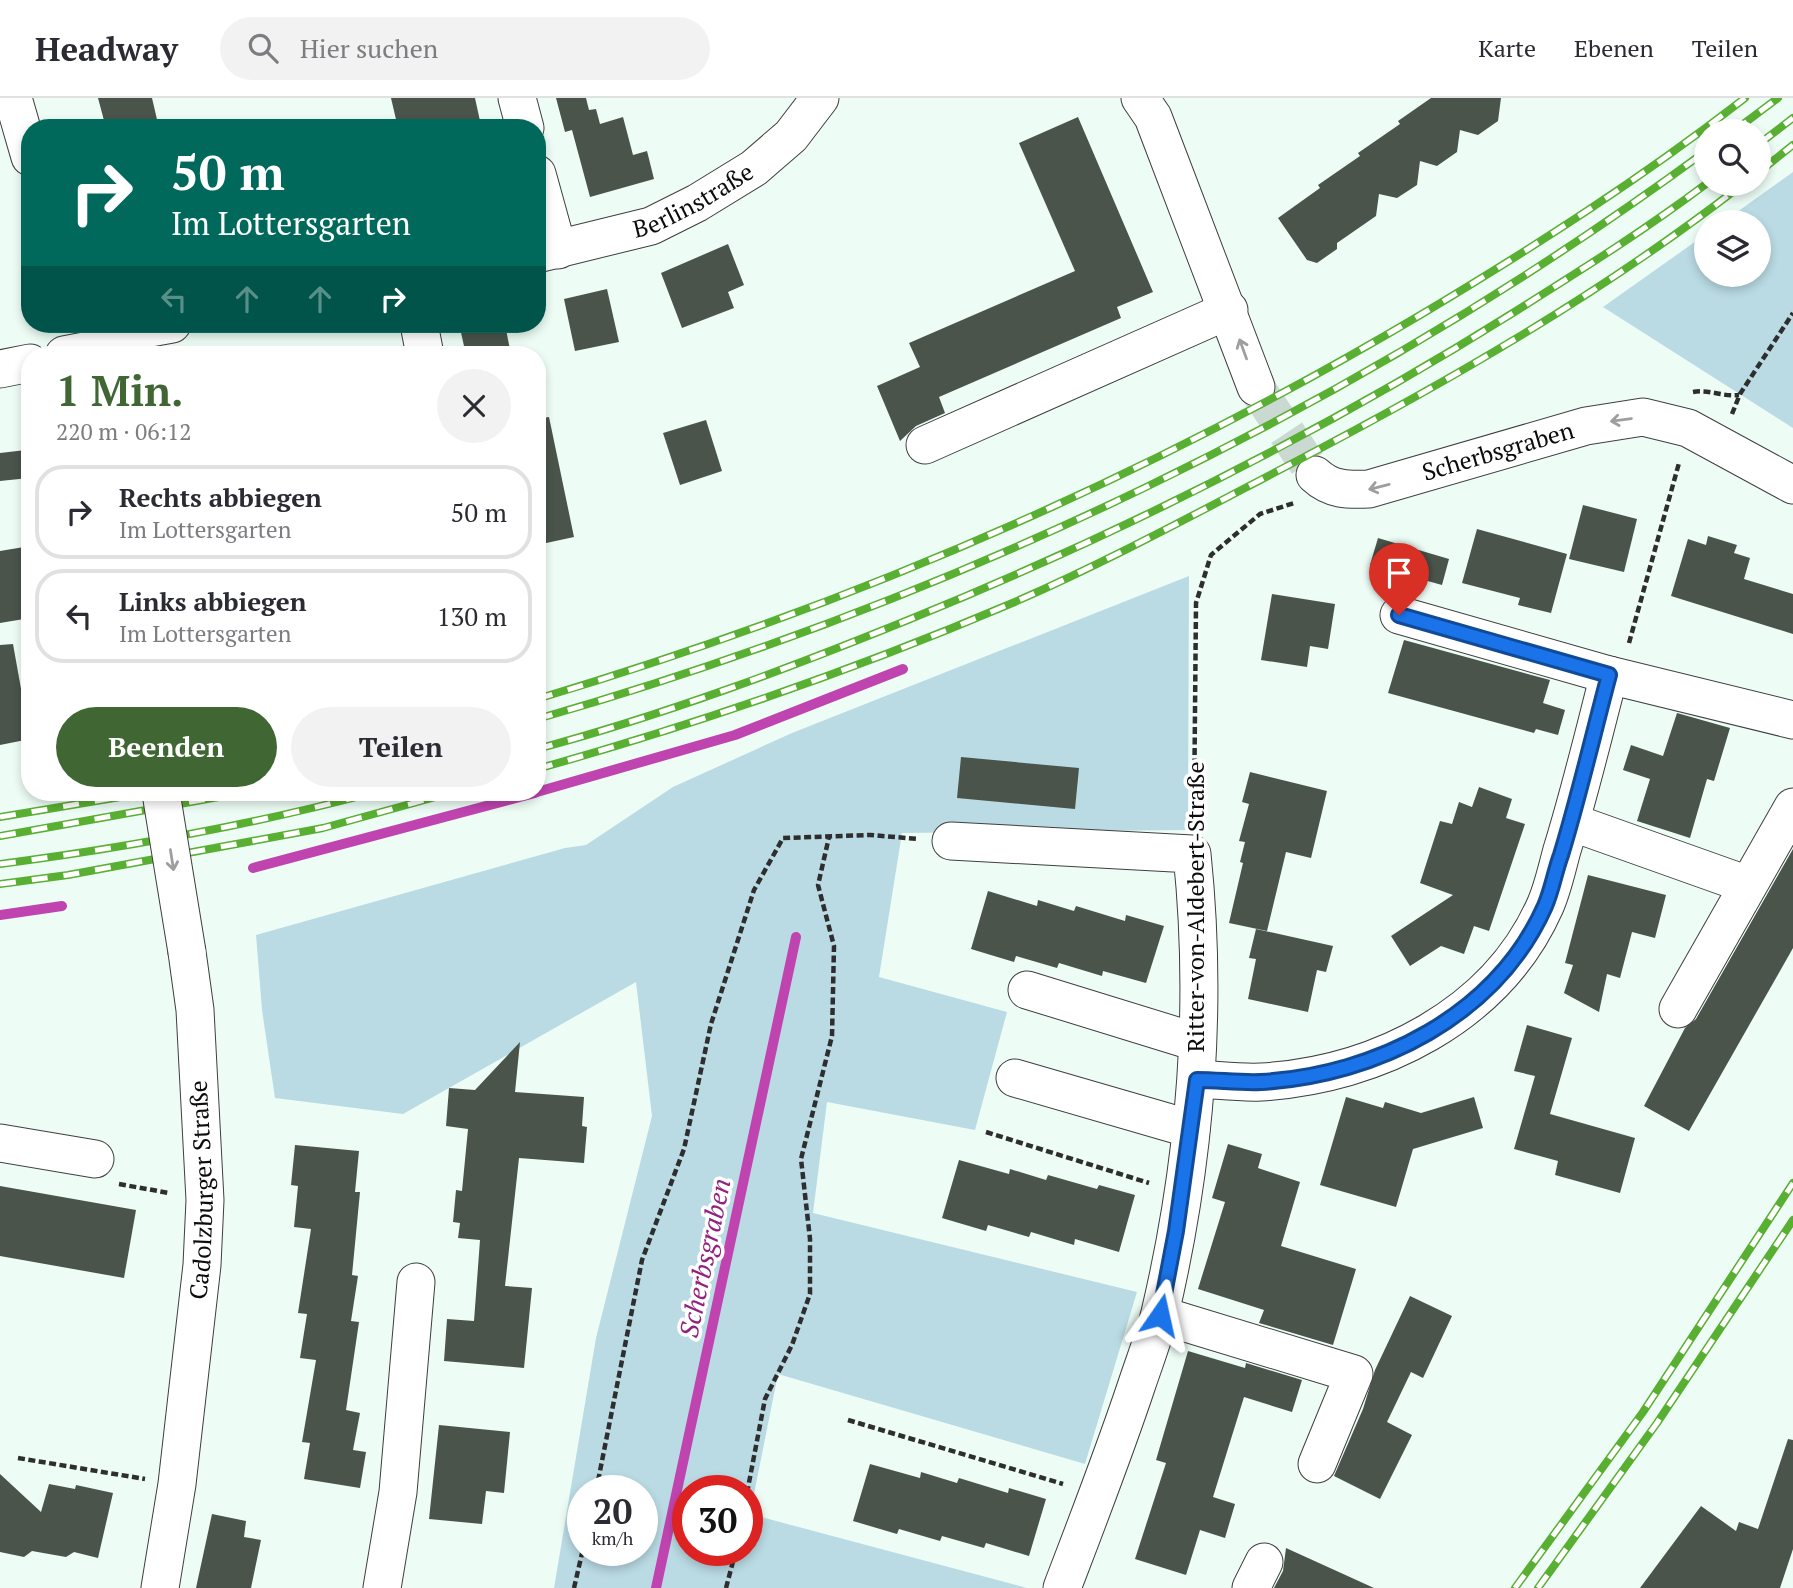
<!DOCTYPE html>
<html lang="de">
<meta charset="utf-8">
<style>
:root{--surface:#fff;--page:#f2f2f3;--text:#2b2b33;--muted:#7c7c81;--line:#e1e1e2;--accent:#406633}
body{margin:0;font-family:"PT Serif",serif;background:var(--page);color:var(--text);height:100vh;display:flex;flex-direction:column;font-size:26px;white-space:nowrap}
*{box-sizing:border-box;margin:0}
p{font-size:23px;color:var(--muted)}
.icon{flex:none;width:38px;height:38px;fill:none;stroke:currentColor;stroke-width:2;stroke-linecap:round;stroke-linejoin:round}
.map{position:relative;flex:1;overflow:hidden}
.panel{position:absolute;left:21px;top:248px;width:525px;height:455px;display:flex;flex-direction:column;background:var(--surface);border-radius:28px;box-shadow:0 4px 10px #0003}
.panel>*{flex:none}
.top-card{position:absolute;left:21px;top:21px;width:525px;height:214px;border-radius:28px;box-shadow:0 4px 10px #0003;background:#00695c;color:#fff;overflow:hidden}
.tools{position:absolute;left:1694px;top:21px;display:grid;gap:14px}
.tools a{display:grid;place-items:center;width:77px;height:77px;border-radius:50%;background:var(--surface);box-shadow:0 4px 10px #0003;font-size:35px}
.speed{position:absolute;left:567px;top:1377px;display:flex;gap:14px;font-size:35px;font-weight:700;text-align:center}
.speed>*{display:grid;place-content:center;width:91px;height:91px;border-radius:50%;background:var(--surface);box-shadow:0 4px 10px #0003;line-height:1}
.speed small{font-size:18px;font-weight:400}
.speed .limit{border:10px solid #d22;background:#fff;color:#111}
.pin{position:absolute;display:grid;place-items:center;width:60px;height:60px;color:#fff;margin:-72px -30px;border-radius:50% 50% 50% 0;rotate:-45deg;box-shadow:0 0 7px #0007}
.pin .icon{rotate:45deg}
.me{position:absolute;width:77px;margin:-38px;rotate:11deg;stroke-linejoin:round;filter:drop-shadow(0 0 5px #0008)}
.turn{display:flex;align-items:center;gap:24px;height:147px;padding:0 35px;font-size:32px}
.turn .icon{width:91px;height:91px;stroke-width:2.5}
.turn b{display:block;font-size:49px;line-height:60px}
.lanes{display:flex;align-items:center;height:66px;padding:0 35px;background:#0003;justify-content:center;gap:35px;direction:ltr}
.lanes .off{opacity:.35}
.round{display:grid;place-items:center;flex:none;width:74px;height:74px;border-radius:37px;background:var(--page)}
.summary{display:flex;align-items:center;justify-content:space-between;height:119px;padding:0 35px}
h1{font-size:42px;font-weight:800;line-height:52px;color:var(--accent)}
.primary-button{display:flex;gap:14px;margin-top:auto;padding:14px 35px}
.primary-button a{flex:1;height:80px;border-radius:42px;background:var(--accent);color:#fff;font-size:28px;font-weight:800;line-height:80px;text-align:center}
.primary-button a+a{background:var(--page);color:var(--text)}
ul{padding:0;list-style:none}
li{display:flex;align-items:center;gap:21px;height:94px;margin:0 14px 10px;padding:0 21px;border:4px solid var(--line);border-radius:28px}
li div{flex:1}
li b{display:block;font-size:26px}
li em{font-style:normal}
header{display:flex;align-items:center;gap:42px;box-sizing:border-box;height:98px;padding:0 35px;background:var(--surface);border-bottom:2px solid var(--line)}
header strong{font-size:33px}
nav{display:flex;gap:38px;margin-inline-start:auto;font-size:24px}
.search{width:490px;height:63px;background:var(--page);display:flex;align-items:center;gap:18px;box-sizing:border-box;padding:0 24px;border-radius:38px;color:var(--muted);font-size:26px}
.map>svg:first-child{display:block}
.green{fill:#badbe4;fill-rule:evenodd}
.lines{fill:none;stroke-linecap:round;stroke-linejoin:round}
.stream{stroke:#c044b0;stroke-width:10}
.building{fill:#4a544b}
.minor-tunnel{stroke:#cbd9d3;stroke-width:37;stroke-dasharray:37 18;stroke-linecap:butt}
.minor-casing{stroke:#3f3f3f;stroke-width:39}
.path{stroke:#2e2e2e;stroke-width:4.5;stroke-dasharray:7 3.5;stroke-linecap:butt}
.minor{stroke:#fff;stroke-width:37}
.rail-casing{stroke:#59af32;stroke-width:8}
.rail{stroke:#fff;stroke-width:5;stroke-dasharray:16;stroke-linecap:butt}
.minor-bridge-casing{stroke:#3f3f3f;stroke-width:39;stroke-linecap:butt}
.minor-bridge{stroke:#fff;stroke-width:37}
.oneway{stroke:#9e9e9e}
.route-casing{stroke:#114b97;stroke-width:18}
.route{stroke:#1a73e8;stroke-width:12}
.labels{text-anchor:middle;stroke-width:7;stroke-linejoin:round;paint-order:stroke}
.street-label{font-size:24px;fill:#0c0c0c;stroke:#fff}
.water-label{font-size:26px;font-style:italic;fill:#92227f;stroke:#fff}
</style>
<header>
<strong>Headway</strong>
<div class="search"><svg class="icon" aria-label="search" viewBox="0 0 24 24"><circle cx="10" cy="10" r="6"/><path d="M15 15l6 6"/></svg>Hier suchen</div>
<nav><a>Karte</a><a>Ebenen</a><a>Teilen</a></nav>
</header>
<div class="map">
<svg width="1793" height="1490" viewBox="0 0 1793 1490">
<rect width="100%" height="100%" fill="#edfdf6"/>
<g class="green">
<path d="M1793,74v256l-190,-121 103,-73v41h53v-53h-36z"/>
<path d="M1189,478l-1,254 -286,3 -23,144 128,35 -32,118 -148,-28 -14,111 324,79 -52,172 -307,-90 -28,140 277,74h-473l42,-250 56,-222 -16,-134 -233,132 -128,-16 -13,-88 -6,-75 309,-87 21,-3 87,-58 119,-54zM583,1393h59v59h-59zM688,1393h59v59h-59z"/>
</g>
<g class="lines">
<g class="stream">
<path d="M537,694l198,-57 168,-66"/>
<path d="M253,770l282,-75"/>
<path d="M0,817l62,-9"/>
<path d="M656,1490l140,-651"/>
</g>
</g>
<g class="building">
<path d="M98,0h54l7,30h-53z"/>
<path d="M391,0h84l5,23 -25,7h-57z"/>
<path d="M556,0h30l3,12 7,-1 4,15 23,-7 10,38 14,-4 7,28 -64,18 -18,-67 -7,2z"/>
<path d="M1431,0h70l-3,23 -20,14 -18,-5 -3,22 -20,14 -17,-5 -3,24 -20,13 -18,-4 -3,22 -39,27v6l-20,14 -10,-3 -29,-42 42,-30 -2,-3 42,-29 -2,-3 42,-29 -2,-3z"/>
<path d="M1078,19l75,175 -36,15 4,11 -182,79 6,16 -29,13 -16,15 -23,-55 43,-19 -11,-24 166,-72 -56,-128z"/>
<path d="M728,146l16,41 -16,7 6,16 -52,20 -21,-55z"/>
<path d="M607,191l12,53 -44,9 -11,-52z"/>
<path d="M480,226h25l6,31h-45l-6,-27z"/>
<path d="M549,319l25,120 -37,8v-126z"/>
<path d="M706,322l16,51 -42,14 -17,-52z"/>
<path d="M26,352l3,28 -29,3v-28z"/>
<path d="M1583,407l54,14 -13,53 -55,-13z"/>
<path d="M1477,431l90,25 -16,59 -33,-8 2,-7 -58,-15z"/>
<path d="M1708,438l29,9 -3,8 16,5 -6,21 49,15v40l-122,-38 17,-57 18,6z"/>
<path d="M1378,440l71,21 -7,26 -72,-20z"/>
<path d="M30,448v72l-30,5v-72z"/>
<path d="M1272,496l63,10 -7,45 -18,-3 -3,21 -46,-7z"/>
<path d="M1404,542l146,40 -7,23 22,7 -7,25 -22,-6 -2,4 -146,-40z"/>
<path d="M13,546l17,95 -30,6v-100z"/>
<path d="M1677,615l53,15 -16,53 -7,-2 -17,59 -53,-17 13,-42 -27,-9 8,-25 32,11z"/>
<path d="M961,659l118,11 -4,41 -118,-11z"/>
<path d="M1250,674l77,19 -16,67 -25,-6 -19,79 -38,-8 14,-60 -3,-1 5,-20 -6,-1 10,-37 -7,-2z"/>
<path d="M1479,689l33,12 -6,19 19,6 -36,107 -15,-5 -10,28 -23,-8 -31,20 -19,-30 62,-41 -33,-12 20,-62 12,3 7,-22 13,5z"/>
<path d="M1793,751v99l-104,183 -45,-25 41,-78 11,-9z"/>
<path d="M1588,777l78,20 -11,43 -23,-6 -12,46 -13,-4 -8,38 -35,-19 9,-28 -8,-2z"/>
<path d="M988,793l49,15 1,-6 36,11 2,-5 49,15 1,-6 38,11 -18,57 -43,-12 -1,5 -43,-13 -2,5 -41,-12 -2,6 -43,-13z"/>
<path d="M1256,831l77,17 -7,26 -9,-2 -9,42 -60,-13 8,-40 -7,-1z"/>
<path d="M1527,927l45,13 -22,76 85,24 -15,55 -65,-18 3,-14 -44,-12 21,-73 -21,-5z"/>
<path d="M520,944l-5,50 69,5 -2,29 5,1 -3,36 -65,-5 -14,128 27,2 -8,80 -80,-7 3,-42 27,2 6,-81 -22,-2 2,-15 -7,-1 3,-32 6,1 6,-62 -22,-3 3,-38 26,2z"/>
<path d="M1346,999l37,11 2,-6 36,11 53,-16 9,31 -70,21 -17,58 -76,-22z"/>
<path d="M1228,1046l34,10 -4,14 42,14 -19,64 75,23 -23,76 -74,-22 5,-13 -66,-21 27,-87 -13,-4z"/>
<path d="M295,1047l64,6 -4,41h5l-8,83 6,1 -7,45 8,1 -13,88 14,3 -7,37 13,2 -6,36 -56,-9 6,-36 -8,-1 14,-82 -16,-2 7,-44 -9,-1 13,-84 -17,-2 4,-41 -7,-1z"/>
<path d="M959,1062l50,14 1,-5 36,11 2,-5 49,14 2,-4 36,10 -16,57 -44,-13 -1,6 -43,-13 -2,5 -41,-12 -2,6 -44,-13z"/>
<path d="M0,1088l136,24 -12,68 -124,-22z"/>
<path d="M1410,1198l42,20 -29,62 -12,-6 -24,50 25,13 -32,64 -46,-23 29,-67 12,-39z"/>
<path d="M1188,1253l57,17 1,-5 56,17 -10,32 -48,-15 -31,100 22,7 -10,34 -25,-8 -14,45 -51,-16 31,-96 -10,-3z"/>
<path d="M439,1327l71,7 -6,61 -18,-2 -4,33 -53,-5z"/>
<path d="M1788,1341l5,1v109l-13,39h-140l61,-82 35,25 3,-9 19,7z"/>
<path d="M870,1366l50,14 1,-6 36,11 2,-5 49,15 1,-5 37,11 -17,57 -43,-13 -2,5 -42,-12 -2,5 -41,-12 -2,5 -44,-13z"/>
<path d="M0,1376l41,38 8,-28 26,5 1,-4 37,8 -15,65 -24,-6 -8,5 -34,-6 -8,6 -24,-5z"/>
<path d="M212,1416l34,7 -2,16 17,3 -10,48h-55z"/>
<path d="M1286,1450l88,40h-100l9,-17z"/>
</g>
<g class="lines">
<path class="minor-tunnel" d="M1256,289l59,88"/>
<defs>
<g id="minor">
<path d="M13,0l17,59"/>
<path d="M517,0l8,30"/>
<path d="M1140,0l13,19 103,270"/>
<path d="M537,76l21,76"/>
<path id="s1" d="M537,156l114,-28 46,-23 57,-35 37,-32 29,-38"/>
<path d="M419,226l6,31"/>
<path d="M64,257l21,-4 43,-19 44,-8"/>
<path d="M0,271l30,-6"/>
<path d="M925,347l304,-135"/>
<path id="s2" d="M1315,377c16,15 33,15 54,14l217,-63 57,-9 45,11 105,57"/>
<path d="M1399,517l210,60 184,45"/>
<path d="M1571,724l177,63"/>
<path d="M951,743l241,13c16,153 3,310 -32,459 -6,24 -15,47 -23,71 -23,69 -49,136 -75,204"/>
<path d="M1027,892l169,52"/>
<path d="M1678,911l115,-202"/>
<path d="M1015,980l176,51"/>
<path d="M1197,981c21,1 43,4 64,3 116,-7 235,-66 284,-176 8,-18 12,-38 17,-56 18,-58 32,-117 47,-175"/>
<path d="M0,1045l95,16"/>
<path d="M1160,1217l194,59 -37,90"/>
<path id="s3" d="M160,1490l17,-104 25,-219 3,-65 -10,-190 -8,-58"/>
<path d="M382,1490l16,-96 18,-210"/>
<path d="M1251,1490l13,-26"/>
</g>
</defs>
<use href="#minor" class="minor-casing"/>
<g class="path">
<path d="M1693,294c16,-3 29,5 46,3"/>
<path d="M1732,316l8,-20 53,-81"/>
<path d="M1629,545l50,-180"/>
<path d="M1194,720l2,-215 15,-48 49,-41 34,-11"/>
<path d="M986,1034l163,51"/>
<path d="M119,1086l50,9"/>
<path d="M848,1322l215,64"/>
<path d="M18,1360l127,21"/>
<path d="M596,1393l46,-231 42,-111 27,-125 43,-134 29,-52 87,-3 49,4"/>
<path d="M747,1395l18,-94 27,-54 18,-51v-55l-9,-80 31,-123 2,-90 -16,-61 11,-48"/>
<path d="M574,1490l9,-39"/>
<path d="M726,1490l10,-38"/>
</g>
<use href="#minor" class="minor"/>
<defs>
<g id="rail">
<path d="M1734,33l44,-33"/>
<path d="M1759,46l34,-26"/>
<path d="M1759,74l34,-27"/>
<path d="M537,601c310,-92 607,-220 885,-385 112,-67 220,-136 323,-216"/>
<path d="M537,621c417,-119 819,-311 1169,-568"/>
<path d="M537,651c127,-34 250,-80 371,-129 212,-86 415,-188 608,-309 65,-41 129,-81 190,-127"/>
<path d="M537,671c160,-45 320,-100 473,-165 95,-41 187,-91 279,-139 157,-82 314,-172 454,-281"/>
<path d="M0,719l144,-24"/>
<path d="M0,738l241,-43"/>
<path d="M0,766c124,-16 251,-39 372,-71"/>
<path d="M0,786l68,-9 255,-47 127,-35"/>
<path d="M1515,1490l128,-176 150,-229"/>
<path d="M1538,1490l119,-165 136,-203"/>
</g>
</defs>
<use href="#rail" class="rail-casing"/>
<use href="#rail" class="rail"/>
<defs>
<path id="minor-bridge" d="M161,695l26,159"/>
</defs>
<use href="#minor-bridge" class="minor-bridge-casing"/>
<use href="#minor-bridge" class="minor-bridge"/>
</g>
<defs><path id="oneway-shaft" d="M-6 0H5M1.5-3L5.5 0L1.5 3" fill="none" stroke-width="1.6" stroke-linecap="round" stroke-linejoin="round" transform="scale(1.75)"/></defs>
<g class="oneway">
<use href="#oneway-shaft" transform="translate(1243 251) rotate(-110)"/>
<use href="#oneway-shaft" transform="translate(1621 322) rotate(172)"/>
<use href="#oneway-shaft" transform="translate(1379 389) rotate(166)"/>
<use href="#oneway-shaft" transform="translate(172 762) rotate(81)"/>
</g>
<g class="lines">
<defs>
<path id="route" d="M1160,1217l16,-84 21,-151c21,0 43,3 64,2 116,-7 235,-66 284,-176 7,-16 10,-35 16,-51 18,-59 32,-120 48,-180l-210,-60"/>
</defs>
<use href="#route" class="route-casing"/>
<use href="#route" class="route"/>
</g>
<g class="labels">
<g class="street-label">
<text dy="8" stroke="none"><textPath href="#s1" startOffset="166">Berlinstraße</textPath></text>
<text dy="8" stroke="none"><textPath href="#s2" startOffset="192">Scherbsgraben</textPath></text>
<text transform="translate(1196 809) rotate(-90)" y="8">Ritter-von-Aldebert-Straße</text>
<text dy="8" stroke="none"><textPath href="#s3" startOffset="401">Cadolzburger Straße</textPath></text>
</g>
<g class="water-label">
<text transform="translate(705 1160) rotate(-78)" y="9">Scherbsgraben</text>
</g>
</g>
</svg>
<div class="tools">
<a><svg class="icon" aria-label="search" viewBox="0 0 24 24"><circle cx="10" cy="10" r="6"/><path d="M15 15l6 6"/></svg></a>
<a><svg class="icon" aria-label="layers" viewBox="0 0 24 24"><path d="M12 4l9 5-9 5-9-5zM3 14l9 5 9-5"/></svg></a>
</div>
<div class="speed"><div>20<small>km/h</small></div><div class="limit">30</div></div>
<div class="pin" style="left:1399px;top:517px;background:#d93025"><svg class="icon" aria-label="arrive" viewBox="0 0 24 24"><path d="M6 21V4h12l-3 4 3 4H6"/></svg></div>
<svg class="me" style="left:1160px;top:1217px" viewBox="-20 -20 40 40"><path d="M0-17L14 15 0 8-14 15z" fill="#1a73e8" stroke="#fff" stroke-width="4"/></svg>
<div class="top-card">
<div class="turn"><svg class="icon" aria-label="right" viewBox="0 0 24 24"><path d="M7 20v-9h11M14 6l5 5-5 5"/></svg><div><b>50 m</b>Im Lottersgarten</div></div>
<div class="lanes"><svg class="icon off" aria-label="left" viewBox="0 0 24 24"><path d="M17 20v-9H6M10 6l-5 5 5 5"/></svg><svg class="icon off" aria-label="ahead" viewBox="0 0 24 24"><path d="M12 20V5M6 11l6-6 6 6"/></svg><svg class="icon off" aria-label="ahead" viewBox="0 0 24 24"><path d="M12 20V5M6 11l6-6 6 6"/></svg><svg class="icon" aria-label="right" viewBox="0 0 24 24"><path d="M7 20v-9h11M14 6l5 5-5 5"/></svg></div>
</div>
<section class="panel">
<div class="summary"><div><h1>1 Min.</h1><p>220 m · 06:12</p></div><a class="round"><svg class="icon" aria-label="close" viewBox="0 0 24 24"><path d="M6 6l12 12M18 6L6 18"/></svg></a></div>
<ul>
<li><svg class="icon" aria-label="right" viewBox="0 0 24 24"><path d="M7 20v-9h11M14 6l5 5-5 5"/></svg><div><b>Rechts abbiegen</b><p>Im Lottersgarten</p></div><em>50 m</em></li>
<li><svg class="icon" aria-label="left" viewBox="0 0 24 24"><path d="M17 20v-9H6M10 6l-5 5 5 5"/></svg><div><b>Links abbiegen</b><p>Im Lottersgarten</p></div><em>130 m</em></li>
</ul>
<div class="primary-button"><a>Beenden</a><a>Teilen</a></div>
</section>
</div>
